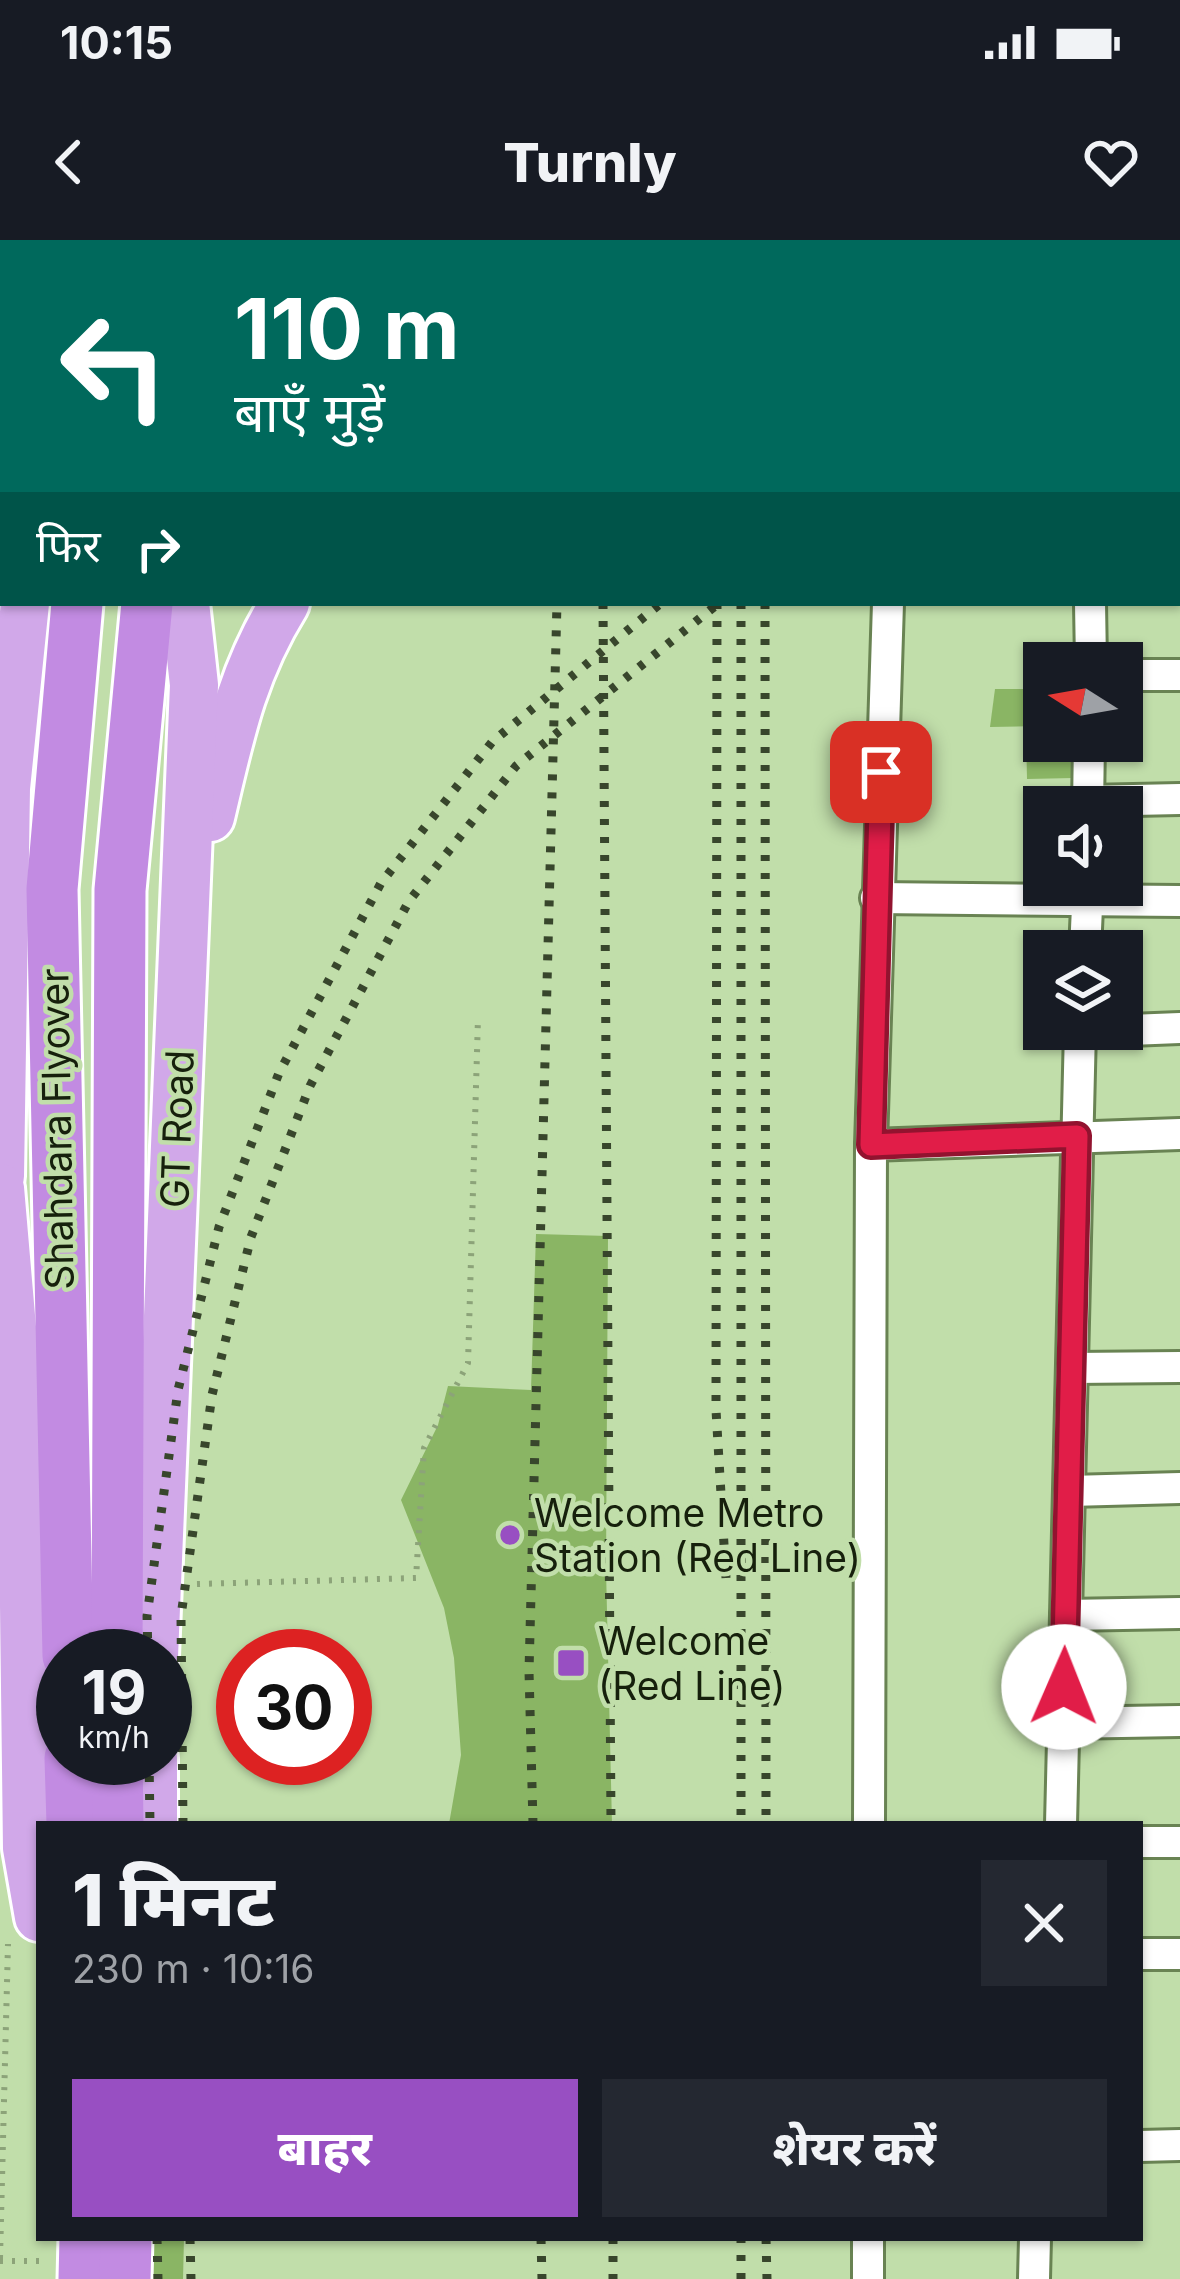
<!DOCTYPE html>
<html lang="hi">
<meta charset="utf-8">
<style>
:root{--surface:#171b24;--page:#242831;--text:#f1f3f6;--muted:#9ea1a6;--accent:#984fc2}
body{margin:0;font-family:Inter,"Noto Sans Devanagari",sans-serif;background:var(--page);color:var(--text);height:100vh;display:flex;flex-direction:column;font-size:45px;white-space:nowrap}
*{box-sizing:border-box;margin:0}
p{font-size:39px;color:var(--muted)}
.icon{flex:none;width:66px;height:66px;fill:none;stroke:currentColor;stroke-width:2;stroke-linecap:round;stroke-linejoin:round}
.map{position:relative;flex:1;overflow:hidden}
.side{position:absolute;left:36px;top:1581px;width:1107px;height:420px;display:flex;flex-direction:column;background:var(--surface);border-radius:0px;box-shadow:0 3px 9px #0004}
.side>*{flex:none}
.hud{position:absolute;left:0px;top:0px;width:1182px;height:366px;box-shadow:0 3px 9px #0004;background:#00695c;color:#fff;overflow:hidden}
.needle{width:78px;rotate:281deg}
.fabs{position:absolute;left:1023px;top:402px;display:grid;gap:24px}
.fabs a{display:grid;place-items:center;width:120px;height:120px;border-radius:0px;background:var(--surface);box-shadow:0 3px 9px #0004;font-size:60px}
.speed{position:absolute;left:36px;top:1389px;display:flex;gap:24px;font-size:60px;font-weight:700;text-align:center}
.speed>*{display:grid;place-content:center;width:156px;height:156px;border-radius:50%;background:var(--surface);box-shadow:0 3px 9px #0004;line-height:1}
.speed small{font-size:30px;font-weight:400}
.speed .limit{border:18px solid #d22;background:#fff;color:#111}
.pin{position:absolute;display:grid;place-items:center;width:102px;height:102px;color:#fff;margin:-51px;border-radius:24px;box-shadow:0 6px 18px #0006}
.me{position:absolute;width:132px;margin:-66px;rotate:1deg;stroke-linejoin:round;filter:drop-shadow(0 0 9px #0008)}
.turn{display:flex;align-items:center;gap:42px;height:252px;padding:0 36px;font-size:54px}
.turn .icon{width:156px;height:156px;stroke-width:2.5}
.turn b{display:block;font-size:84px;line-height:102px}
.then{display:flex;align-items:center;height:114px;padding:0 36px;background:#0003;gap:24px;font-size:45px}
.round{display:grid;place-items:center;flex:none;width:126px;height:126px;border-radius:0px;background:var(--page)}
.summary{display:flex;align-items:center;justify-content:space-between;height:204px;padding:0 36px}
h1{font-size:72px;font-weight:800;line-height:90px}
.primary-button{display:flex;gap:24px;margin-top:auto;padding:24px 36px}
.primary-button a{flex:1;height:138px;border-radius:0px;background:var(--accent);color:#fff;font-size:48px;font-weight:800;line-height:138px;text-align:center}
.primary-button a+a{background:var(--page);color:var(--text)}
.status{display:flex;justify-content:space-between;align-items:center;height:84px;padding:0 60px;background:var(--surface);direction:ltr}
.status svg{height:33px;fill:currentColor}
header{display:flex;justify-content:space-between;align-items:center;height:156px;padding:0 36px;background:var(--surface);font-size:54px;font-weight:800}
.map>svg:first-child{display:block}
.building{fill:#8ab564}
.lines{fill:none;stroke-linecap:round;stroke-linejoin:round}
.secondary-tunnel{stroke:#9fb88a;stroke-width:42;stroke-dasharray:42 21;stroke-linecap:butt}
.minor-casing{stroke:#698353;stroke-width:36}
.primary-casing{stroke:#fff;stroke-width:54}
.trunk-casing{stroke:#fff;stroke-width:57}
.path{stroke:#8ca379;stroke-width:6;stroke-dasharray:3 9;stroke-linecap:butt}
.minor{stroke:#fff;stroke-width:30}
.primary{stroke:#d1a8e9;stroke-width:48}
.trunk{stroke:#c28be2;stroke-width:51}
.rail{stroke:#38462c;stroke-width:9;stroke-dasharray:6 12;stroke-linecap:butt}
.route-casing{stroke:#92132f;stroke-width:30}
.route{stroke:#e11d48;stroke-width:21}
.poi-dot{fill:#984fc2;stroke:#c1deaa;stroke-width:4.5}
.labels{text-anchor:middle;stroke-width:9;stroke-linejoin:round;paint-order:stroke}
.street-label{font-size:39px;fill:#16200c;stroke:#c1deaa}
.poi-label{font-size:39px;fill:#16200c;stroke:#c1deaa;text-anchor:start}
</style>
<div class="status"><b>10:15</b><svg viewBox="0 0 49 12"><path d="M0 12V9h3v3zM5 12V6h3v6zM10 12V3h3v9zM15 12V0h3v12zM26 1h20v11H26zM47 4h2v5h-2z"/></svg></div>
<header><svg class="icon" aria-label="back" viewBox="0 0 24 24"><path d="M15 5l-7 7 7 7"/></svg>Turnly<svg class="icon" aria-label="heart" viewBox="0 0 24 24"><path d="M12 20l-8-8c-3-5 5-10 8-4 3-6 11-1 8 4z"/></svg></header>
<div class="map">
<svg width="1180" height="2039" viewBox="0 0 1180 2039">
<rect width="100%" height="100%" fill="#c1deaa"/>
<g class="building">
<path d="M995,449h49v37l-54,1z"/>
<path d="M1044,491v10h30v37l-47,1 -1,-47z"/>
<path d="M536,994l72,2 -2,333 6,255h-163l12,-69 -7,-97 -10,-50 -43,-108 37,-75 10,-39 83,4z"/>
<path d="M81,1998h103l-1,41h-102z"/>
</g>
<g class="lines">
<g class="secondary-tunnel">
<path d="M0,118h3"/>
<path d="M0,168h3"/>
</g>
<defs>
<g id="minor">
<path d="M1096,3v-3"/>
<path d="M1179,257h1"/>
<path d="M1090,363l1,60"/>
<path d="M1122,435h58"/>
<path d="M1087,561l93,-2"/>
<path d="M1088,567l1,-66"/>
<path d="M876,658l304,3"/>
<path d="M1085,711l3,-66"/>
<path d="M1080,792l100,-4"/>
<path d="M871,905l309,-11"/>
<path d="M1073,1128l107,-1"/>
<path d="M1070,1251l110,-3"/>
<path d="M1066,1375l114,-2"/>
<path d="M1063,1483l117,-2"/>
<path d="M869,1584l2,-679 17,-542"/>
<path d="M1061,1584l19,-795"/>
<path d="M1140,1602h40"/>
<path d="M1140,1714h40"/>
<path d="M1140,1906l40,-1"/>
<path d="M868,2039v-41"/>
<path d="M1034,2039l1,-41"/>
</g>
<g id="primary">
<path d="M338,0l2,3"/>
<path d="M80,3l2,-3"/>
<path d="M262,3v-3"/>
<path d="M0,44l3,-1"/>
<path d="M1179,142h1"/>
<path d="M1179,205h1"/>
<path d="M0,266l3,3"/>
<path d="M210,577c19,-80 31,-143 75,-214"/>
<path d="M0,936l6,-388 19,-185"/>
<path d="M0,948l22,256 5,404 12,69"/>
<path d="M154,1416l40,-971 -9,-82"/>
<path d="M153,1584v-66"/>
</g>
<g id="trunk">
<path d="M127,3l1,-3"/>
<path d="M192,3l1,-3"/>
<path d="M68,1416l-16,-767 25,-286"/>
<path d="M117,1416l3,-766 27,-287"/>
<path d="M70,1518l2,66"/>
<path d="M117,1518l1,66"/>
<path d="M84,2039l1,-41"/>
<path d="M125,2039l1,-41"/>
</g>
</defs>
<use href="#minor" class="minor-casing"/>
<use href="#primary" class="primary-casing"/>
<use href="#trunk" class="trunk-casing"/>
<g class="path">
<path d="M428,0l4,3"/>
<path d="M449,0l4,3"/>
<path d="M197,1344l219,-6 8,-130 44,-85 10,-345"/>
<path d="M0,2018l8,-314"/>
<path d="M0,2021h44"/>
</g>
<use href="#minor" class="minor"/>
<use href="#primary" class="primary"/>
<use href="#trunk" class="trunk"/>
<g class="rail">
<path d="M570,3v-3"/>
<path d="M605,3v-3"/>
<path d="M713,3v-3"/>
<path d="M738,3v-3"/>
<path d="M765,3v-3"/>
<path d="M1179,107h1"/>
<path d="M1179,142h1"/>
<path d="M603,363l8,1221"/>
<path d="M717,363l-1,807 10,168"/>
<path d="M741,363v1221"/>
<path d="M765,363l1,1221"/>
<path d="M148,1416l-1,-40 31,-226 41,-163 60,-154 102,-190 111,-141 169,-139"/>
<path d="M149,1518l1,66"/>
<path d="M183,1584l-2,-208 31,-221 39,-158 59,-151 99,-185 107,-135 203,-163"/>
<path d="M533,1584l-4,-153 28,-1068"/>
<path d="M157,1998l1,41"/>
<path d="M190,1998l1,41"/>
<path d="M541,1998l1,41"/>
<path d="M613,1998v41"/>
<path d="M766,1998l1,41"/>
<path d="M741,2039v-41"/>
</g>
</g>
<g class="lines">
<defs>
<path id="route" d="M881,532l-10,373 206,-9 -13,551"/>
</defs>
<use href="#route" class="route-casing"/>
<use href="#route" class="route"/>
</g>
<g class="poi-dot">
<circle cx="510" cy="1295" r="12"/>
<rect x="556" y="1408" width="30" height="30" rx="6"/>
</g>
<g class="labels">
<g class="street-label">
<text transform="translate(57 889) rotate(-91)" y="14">Shahdara Flyover</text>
<text transform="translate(177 889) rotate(-88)" y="14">GT Road</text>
</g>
<g class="poi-label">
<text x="534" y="1287">Welcome Metro<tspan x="534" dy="45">Station (Red Line)</tspan></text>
<text x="598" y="1415">Welcome<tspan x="598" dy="45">(Red Line)</tspan></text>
</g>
</g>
</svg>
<div class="fabs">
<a><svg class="needle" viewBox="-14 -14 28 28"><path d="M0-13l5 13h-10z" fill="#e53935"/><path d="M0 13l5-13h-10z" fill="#9ea1a6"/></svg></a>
<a><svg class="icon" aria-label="sound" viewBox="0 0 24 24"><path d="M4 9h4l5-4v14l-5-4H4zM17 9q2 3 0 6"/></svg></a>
<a><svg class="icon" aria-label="layers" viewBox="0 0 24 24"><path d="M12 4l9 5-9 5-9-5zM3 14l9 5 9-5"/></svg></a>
</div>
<div class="speed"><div>19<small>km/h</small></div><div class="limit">30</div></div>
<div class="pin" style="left:881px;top:532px;background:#d93025"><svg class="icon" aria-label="arrive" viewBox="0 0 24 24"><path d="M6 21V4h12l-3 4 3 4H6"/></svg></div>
<svg class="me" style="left:1064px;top:1447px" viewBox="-20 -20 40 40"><circle r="19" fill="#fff"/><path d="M0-13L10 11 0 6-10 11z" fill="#e11d48"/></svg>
<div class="hud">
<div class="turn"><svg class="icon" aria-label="left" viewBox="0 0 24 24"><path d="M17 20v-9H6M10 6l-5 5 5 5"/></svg><div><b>110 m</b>बाएँ मुड़ें</div></div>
<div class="then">फिर<svg class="icon" aria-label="right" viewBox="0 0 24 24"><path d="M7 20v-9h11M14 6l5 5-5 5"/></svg></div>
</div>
<section class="side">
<div class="summary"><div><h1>1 मिनट</h1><p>230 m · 10:16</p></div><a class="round"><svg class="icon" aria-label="close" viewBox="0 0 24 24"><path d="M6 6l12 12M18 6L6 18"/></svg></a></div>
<div class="primary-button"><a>बाहर</a><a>शेयर करें</a></div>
</section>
</div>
